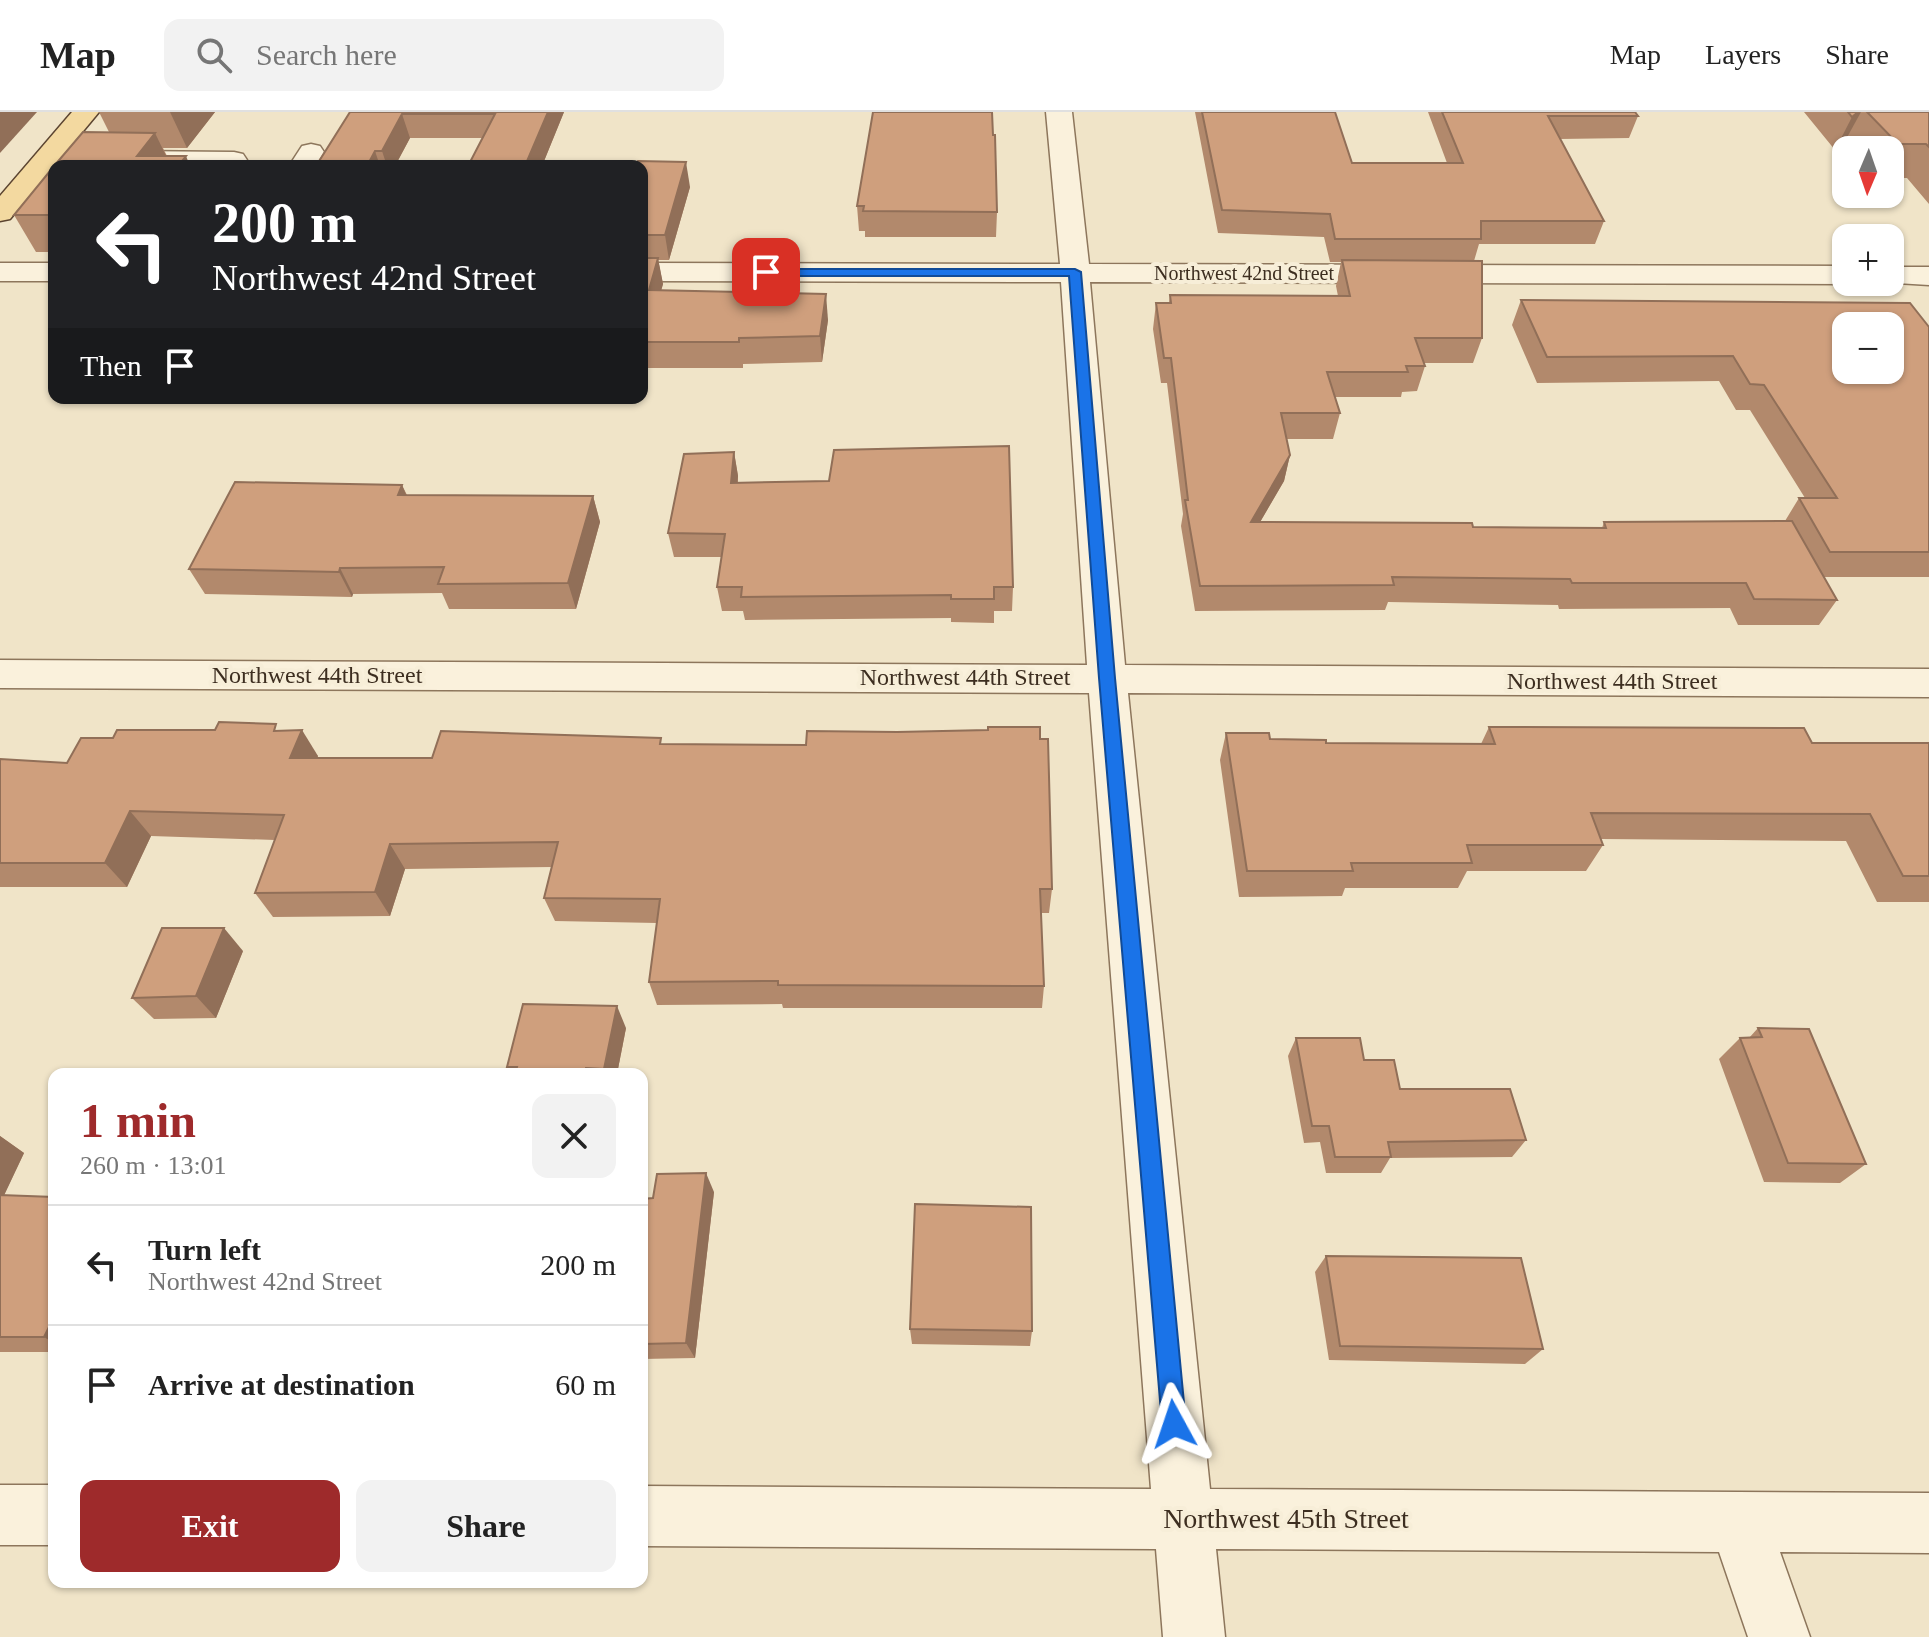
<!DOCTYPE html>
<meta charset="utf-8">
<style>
:root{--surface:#fff;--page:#f2f2f2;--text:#222;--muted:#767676;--line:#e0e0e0;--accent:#9e2a2b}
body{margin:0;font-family:Georgia,serif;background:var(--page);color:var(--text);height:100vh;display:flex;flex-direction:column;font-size:30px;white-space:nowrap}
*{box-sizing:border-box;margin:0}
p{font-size:26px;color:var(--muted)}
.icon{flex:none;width:44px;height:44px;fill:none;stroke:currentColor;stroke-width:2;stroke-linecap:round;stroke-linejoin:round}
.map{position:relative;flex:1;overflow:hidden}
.side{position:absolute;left:48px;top:956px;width:600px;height:520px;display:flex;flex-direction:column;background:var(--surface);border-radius:16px;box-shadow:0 2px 6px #0004}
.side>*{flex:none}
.guide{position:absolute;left:48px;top:48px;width:600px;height:244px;border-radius:16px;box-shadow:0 2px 6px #0004;background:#202124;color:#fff;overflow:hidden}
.needle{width:52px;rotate:182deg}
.controls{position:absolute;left:1832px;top:24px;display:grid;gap:16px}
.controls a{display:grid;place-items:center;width:72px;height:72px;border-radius:16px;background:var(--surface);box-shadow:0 2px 6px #0004;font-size:40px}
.pin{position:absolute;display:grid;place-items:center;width:68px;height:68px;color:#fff;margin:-34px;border-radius:16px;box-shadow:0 4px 12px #0006}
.me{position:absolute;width:88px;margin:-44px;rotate:355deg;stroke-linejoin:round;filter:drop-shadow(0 0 6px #0008)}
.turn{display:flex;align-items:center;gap:28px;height:168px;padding:0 32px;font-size:36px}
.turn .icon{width:104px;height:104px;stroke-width:2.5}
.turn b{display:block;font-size:56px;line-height:68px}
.then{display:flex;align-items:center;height:76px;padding:0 32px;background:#0003;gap:16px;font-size:30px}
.round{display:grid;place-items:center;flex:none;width:84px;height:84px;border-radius:16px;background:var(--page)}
.summary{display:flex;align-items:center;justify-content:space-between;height:136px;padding:0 32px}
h1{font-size:48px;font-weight:600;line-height:60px;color:var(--accent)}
.action{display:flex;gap:16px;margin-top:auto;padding:16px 32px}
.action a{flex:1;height:92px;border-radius:16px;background:var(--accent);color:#fff;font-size:32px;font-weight:600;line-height:92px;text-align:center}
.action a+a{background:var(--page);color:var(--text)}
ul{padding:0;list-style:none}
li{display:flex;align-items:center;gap:24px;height:120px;padding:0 32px;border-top:2px solid var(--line)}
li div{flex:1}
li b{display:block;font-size:30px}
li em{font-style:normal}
header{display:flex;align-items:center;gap:48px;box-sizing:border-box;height:112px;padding:0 40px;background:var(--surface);border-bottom:2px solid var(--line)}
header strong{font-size:38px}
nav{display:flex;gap:44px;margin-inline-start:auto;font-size:28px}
.search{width:560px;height:72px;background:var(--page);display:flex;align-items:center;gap:20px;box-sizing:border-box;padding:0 28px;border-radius:16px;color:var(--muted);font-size:30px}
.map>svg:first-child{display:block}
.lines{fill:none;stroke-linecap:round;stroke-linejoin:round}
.minor-casing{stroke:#8d765c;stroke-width:3}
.major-casing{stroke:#5b4430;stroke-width:3}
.minor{fill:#faf1dc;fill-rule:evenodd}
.major{fill:#f3d9a0;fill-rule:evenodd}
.wall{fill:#b2896c}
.shaded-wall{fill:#916f58}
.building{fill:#cf9f7d;stroke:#916f58;stroke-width:2;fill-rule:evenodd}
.route{fill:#1a73e8;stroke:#114b97;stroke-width:2}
.labels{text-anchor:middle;stroke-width:8;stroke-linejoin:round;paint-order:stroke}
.far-street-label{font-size:20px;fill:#3d2e20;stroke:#f7eed8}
.street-label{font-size:24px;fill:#3d2e20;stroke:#f7eed8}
.near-street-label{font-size:28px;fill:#3d2e20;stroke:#f7eed8}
</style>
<header>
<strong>Map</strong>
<div class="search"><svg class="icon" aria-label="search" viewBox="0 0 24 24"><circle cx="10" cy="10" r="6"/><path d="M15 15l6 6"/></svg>Search here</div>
<nav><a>Map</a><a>Layers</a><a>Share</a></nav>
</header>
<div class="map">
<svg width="1929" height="1525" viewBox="0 0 1929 1525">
<rect width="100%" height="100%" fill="#f0e4c8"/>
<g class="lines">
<defs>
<g id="minor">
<path d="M1046,0h26l17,152 757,2v16h7l-7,2 -756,-2 35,383 804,4v28l-801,-4 82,796 719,4v60l-149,-1 30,85h-62l-29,-85 -503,-3 9,88h-62l-7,-88 -514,-3v-60l509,3 -62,-796 -1089,-5v-28l1087,5 -26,-383 -419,-1v-18l418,1z"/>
<path d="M311,32l9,2 4,6 -9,14h-26l13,-20z"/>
<path d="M128,39l106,1 9,2 4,6 -5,6 -123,-1 -4,-6 4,-6z"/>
<rect x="0" y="151" width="54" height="18"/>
<path d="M1890,155h39v18l-49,-3h10z"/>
<rect x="0" y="1373" width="54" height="60"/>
</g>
<path id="major" d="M72,0h27l-89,107 -10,2v-25z"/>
</defs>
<use href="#minor" class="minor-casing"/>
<use href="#major" class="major-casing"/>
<use href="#minor" class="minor"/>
<use href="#major" class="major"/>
</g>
<g class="wall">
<path d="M99,0h116l-28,36h-24l4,8 -58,-24z"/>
<path d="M350,0h214l-22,54h-74l15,-28h-73l-15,28h-79z"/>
<path d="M1195,0h140l17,51h95l-19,-51h207l3,4 -9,22 -69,1 44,82 -9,23h-116l-5,17 8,77 -9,25h-49l1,3 -8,25 -15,1 -1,5h-66l5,16 -7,26h-47l4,16 -6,26 -24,41 213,5 129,1 2,-6 181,-1 14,-23h6l-55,-88h-14l-17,-29 -182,2 -25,-58 9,-25 408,27v250h-105l13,23 -18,25h-81l-8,-17 -171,1 -1,-4 -170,-3 -3,8 -190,1 -14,-85 2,-12 -16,-131h-6l-8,-54 3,-26h13l1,-8 168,1 -2,-10 5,-24h-11l-6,-25 -106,-4z"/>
<path d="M1804,0h125v92l-22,-26h-17v-28h-37l-8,-9 -10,9z"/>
<path d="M993,23l4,77 -1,25h-131v-6h-6l-2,-25z"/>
<path d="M54,54v86h-18l-22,-37z"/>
<path d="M642,54l48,21 -21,73h-11l5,24 -2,6 167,30 -6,42 -79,2v4h-101z"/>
<path d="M491,286h48v2h-47z"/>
<path d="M734,340l4,24v7l275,104 -1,24h-18v12l-43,-1v-4l-206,2 -2,-9h-21l-5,-24 5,-30h-48l-6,-24z"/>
<path d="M402,373l5,10 186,1 7,26 -24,87h-127l-7,-16 -89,1 -1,3 -147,-3 -16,-25z"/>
<path d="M1489,615l323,16h117v159h-52l-31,-61 -245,-2 2,6 -17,26h-119l-9,17h-113l-3,8 -103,1 -19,-137 6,-27 44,6 56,4 155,1z"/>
<path d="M281,619l37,25 -1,2h115l231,-14 143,1 234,-6 12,150 -3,24h-8l3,73 -2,22h-259l-1,-4 -125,1 -8,-23 8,-59 -102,-2 -11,-23 8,-31 -147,2 -15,47 -117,1 -18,-24 20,-53 -124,-4 -24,51h-127v-128l67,4 46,-25z"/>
<path d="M243,839l-27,67 -62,1 -22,-21z"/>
<path d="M626,916l-9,46h-105l-5,-7z"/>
<path d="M1758,916l108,136 -26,19 -76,-1 -45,-123 21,-21h9z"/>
<path d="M1296,926l68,22 36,29 126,51 -14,17 -122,1 -9,15h-55l-6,-31 -16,1 -16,-87z"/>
<path d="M0,1024l24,17 -20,42 50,2v155h-54z"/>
<path d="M714,1080l-19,166 -53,1v-160z"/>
<path d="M1326,1144l217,93 -18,15 -196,-4 -14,-88z"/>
<path d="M910,1217l122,2 -2,15 -118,-2z"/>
</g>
<g class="shaded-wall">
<path d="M0,0h37l-37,41z"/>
<path d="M170,0h45l-28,36z"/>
<path d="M548,0h16l-22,54h-17z"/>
<path d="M1858,0h3l-16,29 -10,9 17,-33z"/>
<path d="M402,2l8,24 -15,28h-8l-5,-15z"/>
<path d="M155,21l16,33 -34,-10z"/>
<path d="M375,39l5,15h-13z"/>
<path d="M186,44l4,10h-12z"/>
<path d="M686,50l4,25 -21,73 -4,-25z"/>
<path d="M658,146l5,26 -9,32 -5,-26z"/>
<path d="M826,182l2,26 -6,42 -2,-26z"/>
<path d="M734,340l4,24 -3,30 -4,-23z"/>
<path d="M1290,343l-6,26 -39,67 6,-26z"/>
<path d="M402,373l11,26 -15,-16z"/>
<path d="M593,384l7,26 -24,87 -8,-26z"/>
<path d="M340,456l13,26 -1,3 -13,-25z"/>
<path d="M302,618l16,26 -12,28 -16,-26z"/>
<path d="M130,699l21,25 -24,51 -22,-24z"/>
<path d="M390,732l15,25 -15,47 -15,-24z"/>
<path d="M224,816l19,23 -27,67 -20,-22z"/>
<path d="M617,894l9,22 -9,46h-10l-3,-5z"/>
<path d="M0,1024l24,17 -24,51z"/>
<path d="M706,1061l8,19 -19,166 -9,-15z"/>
<path d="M50,1213l4,2v16l-10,-6z"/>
</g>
<g class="building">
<path d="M350,0h198l-23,54h-57l27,-52h-93l-20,37h-7l-8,15h-51z"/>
<path d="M873,0h119l1,23h2l2,77 -134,-1 1,-5h-7z"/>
<path d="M1202,0h133l17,51h111l-21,-51h193l3,4h-90l56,105h-123v18h-146l-5,-25 -108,-4z"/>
<path d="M1848,0h10l-6,5z"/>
<path d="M1867,0h62v35l-3,-3h-28z"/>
<path d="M83,20l72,1 -18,23h49l-8,10h-124z"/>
<path d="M638,49l48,1 -21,73h-23v-69h-6z"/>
<path d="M54,54v49h-40z"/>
<path d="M642,146h16l-9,32 177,4 -6,42 -81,2v4h-97z"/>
<path d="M1342,148l140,1v77h-67l10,28h-19l2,6h-81l13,41h-59l9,42 -39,67 221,1 1,4 133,1 -2,-6 188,-1 45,79 -83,-1 -8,-16h-174l-2,-4 -178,-2 2,8 -194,1 -15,-86h3l-17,-142h-7l-8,-55h15l-1,-8 180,1z"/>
<path d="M1521,188l389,3 19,24v225h-99l-31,-54h38l-73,-113 -14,-1 -17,-28 -186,1zM1846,214h44v44h-44z"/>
<path d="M1009,334l4,141h-19v12h-43v-4l-210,2 1,-10h-25l8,-53 -57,-1 16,-79 50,-2 -3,31 98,-2 5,-31z"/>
<path d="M235,370l167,3 -4,10 195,1 -25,87 -130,1 6,-17 -104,1 -1,4 -150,-3z"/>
<path d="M219,610l57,2 -2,7 28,-1 -12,28h142l9,-27 220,7 -1,6 146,1 1,-14 90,1 91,-2v-3h52v12h8l4,150h-12l4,97 -266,-1v-4l-129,1 11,-83 -116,-1 14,-56 -168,2 -15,48 -120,1 29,-78 -154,-4 -25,52h-105v-104l67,4 14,-25h32l4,-8h98z"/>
<path d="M1489,615l315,1 8,15h117v133h-26l-33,-62 -279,-1 12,32h-136l5,18h-121l2,8h-106l-21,-138h43l1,6 56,1v3l169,1z"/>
<path d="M162,816h62l-28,68 -64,2z"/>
<path d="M523,892l94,2 -13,63 -18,-1 -1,6h-70l2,-7h-10z"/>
<path d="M1758,916l51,1 57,135 -78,-1 -48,-125 22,-1z"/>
<path d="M1296,926h64l4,22h30l6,29h110l16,51 -138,2 3,15h-56l-6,-31h-17z"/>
<path d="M706,1061l-20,170 -44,1v-145l11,-1 4,-24z"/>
<path d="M0,1083l54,2v128h-4l-6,12h-44z"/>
<path d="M915,1092l116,3 1,124 -122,-2z"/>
<path d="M1326,1144l195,2 22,91 -203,-3z"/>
</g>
<path class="route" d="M762,157h313l6,3 34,406 71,746 -4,9 -8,3 -9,-3 -3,-9 -63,-746 -30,-402h-303l-6,-4z"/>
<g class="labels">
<g class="far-street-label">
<text x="1244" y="168">Northwest 42nd Street</text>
</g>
<g class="street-label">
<text x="317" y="571">Northwest 44th Street</text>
<text x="965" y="573">Northwest 44th Street</text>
<text x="1612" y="577">Northwest 44th Street</text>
</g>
<g class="near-street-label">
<text x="1286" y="1416">Northwest 45th Street</text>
</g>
</g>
</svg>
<div class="controls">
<a><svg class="needle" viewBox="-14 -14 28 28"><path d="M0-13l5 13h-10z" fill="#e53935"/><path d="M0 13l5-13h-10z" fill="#767676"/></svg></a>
<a>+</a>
<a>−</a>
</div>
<div class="pin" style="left:766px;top:160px;background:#d93025"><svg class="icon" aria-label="arrive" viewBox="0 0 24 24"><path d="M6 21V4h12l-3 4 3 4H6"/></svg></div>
<svg class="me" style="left:1174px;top:1312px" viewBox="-20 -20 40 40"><path d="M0-17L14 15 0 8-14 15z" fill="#1a73e8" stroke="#fff" stroke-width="4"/></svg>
<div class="guide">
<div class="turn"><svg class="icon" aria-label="left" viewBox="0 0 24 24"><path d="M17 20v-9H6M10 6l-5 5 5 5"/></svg><div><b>200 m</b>Northwest 42nd Street</div></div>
<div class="then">Then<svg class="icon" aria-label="arrive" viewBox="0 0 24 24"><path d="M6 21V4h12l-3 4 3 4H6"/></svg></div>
</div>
<section class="side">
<div class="summary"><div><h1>1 min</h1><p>260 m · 13:01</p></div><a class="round"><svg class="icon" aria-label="close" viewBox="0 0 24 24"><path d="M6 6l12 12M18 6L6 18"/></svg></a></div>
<ul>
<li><svg class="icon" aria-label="left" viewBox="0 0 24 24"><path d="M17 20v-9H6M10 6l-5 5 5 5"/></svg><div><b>Turn left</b><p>Northwest 42nd Street</p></div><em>200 m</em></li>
<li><svg class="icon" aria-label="arrive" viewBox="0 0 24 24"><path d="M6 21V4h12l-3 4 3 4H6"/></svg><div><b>Arrive at destination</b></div><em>60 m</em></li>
</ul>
<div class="action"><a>Exit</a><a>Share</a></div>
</section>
</div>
